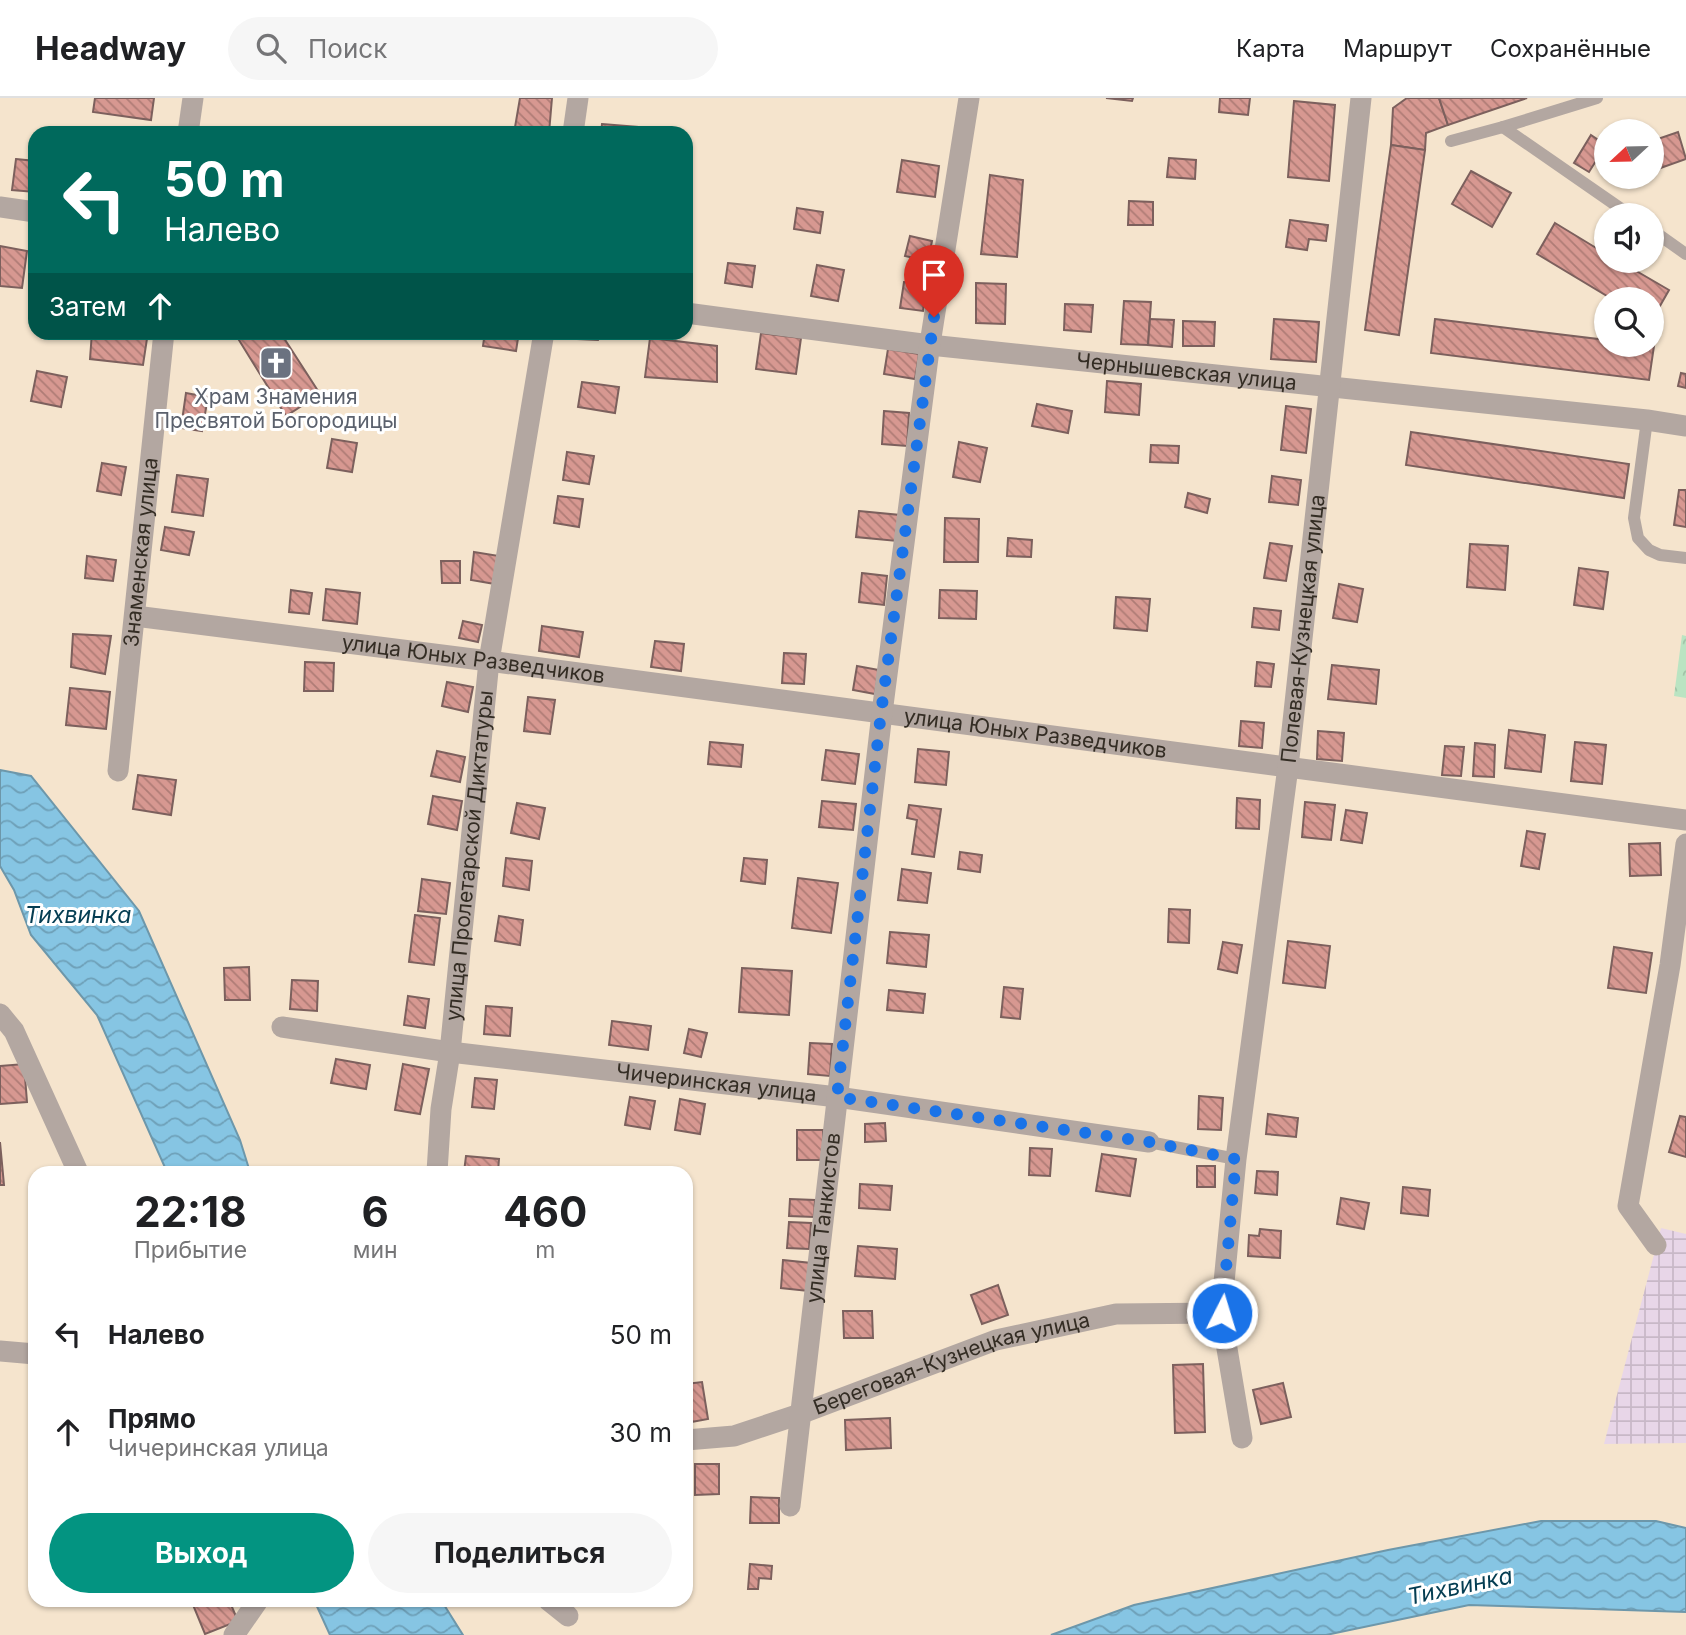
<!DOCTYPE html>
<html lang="ru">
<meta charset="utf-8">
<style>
:root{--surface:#fff;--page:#f6f6f6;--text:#202124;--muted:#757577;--line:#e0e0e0;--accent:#039481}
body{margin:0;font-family:Inter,sans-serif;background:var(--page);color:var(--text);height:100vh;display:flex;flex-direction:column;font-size:26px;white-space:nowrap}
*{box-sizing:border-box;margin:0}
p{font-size:23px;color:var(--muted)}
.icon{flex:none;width:38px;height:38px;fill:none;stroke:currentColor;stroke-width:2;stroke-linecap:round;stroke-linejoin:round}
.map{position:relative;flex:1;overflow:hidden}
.drawer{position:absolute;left:28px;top:1068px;width:665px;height:441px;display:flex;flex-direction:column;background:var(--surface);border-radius:21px;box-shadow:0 2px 5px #0004}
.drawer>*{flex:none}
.top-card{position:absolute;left:28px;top:28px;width:665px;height:214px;border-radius:21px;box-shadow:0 2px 5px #0004;background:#00695c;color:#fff;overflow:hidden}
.needle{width:46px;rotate:248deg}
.tools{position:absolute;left:1594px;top:21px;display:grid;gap:14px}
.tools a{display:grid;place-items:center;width:70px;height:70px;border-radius:50%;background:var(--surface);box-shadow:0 2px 5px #0004;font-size:35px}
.pin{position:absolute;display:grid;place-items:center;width:60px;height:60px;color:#fff;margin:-72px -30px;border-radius:50% 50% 50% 0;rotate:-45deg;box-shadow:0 0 7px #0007}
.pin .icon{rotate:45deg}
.me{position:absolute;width:77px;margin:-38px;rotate:5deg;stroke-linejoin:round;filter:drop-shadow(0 0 5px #0008)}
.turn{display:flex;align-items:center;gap:24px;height:147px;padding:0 21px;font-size:32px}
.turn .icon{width:91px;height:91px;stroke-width:2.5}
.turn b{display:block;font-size:49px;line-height:60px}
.then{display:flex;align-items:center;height:66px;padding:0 21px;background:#0003;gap:14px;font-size:26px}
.eta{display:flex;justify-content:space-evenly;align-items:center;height:119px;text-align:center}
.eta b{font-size:42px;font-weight:700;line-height:49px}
.button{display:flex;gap:14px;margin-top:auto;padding:14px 21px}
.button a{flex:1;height:80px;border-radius:42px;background:var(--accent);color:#fff;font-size:28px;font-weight:700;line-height:80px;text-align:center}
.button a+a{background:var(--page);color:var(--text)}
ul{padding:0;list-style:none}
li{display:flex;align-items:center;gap:21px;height:98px;padding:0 21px}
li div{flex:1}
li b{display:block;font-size:26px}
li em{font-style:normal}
header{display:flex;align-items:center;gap:42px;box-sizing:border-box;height:98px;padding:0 35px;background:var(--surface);border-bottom:2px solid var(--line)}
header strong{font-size:33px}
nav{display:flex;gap:38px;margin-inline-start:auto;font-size:24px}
.search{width:490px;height:63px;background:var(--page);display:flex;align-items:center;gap:18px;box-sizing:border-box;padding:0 24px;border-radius:38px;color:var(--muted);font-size:26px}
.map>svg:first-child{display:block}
.industrial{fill:url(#industrial-grid)}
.park{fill:url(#park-crowns)}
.water{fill:url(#water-waves);stroke:#6d97aa;stroke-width:2}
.building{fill:url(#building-back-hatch);stroke:#7c605d;stroke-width:2}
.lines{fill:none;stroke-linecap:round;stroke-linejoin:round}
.service{stroke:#b3a7a1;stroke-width:12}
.minor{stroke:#b3a7a1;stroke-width:21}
.route{stroke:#1a73e8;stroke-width:12;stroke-dasharray:0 21.6}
.labels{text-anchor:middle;stroke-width:6;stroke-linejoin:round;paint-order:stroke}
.street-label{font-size:21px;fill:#342d24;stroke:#fff}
.worship-label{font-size:21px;fill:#5b616d;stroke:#fff}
.water-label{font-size:23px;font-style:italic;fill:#043d52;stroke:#fff}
</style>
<header>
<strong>Headway</strong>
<div class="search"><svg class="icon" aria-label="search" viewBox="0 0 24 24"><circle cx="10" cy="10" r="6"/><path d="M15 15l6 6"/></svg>Поиск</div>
<nav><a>Карта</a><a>Маршрут</a><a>Сохранённые</a></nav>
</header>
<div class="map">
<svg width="1686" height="1537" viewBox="0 0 1686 1537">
<defs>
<pattern id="industrial-grid" width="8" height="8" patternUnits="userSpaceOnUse" patternTransform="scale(1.75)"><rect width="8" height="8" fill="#e8d6e8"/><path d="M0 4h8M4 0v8" fill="none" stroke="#c8b8c7"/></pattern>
<pattern id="park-crowns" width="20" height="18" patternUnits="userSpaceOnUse" patternTransform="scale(1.75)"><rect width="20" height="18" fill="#bae4c2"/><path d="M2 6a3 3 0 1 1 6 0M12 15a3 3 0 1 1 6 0" fill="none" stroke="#a0c4a7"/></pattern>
<pattern id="water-waves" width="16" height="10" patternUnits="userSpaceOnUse" patternTransform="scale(1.75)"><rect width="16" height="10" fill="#86c5e3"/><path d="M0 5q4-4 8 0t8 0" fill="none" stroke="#6ea0b8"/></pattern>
<pattern id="building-back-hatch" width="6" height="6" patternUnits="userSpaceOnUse" patternTransform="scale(1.75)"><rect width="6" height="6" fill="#d79891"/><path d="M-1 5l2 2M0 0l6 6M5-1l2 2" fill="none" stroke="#af7c76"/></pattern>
</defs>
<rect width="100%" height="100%" fill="#f5e4cd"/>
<path class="industrial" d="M1661,1130l25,6v209l-82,1z"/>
<path class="park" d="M1682,537l4,1v62l-12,-2z"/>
<g class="water">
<path d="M0,672l31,6 108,135 101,229 10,32h-83l-70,-157 -66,-80 -17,-45 -14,-24z"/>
<path d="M1541,1423h115l30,7v84l-217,-7 -143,30h-275l83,-30 254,-55z"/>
<path d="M314,1502h127l22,35h-133z"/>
</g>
<g class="building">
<path d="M95,0h59l-3,22 -58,-8z"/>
<path d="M520,0h32l-3,35h-35z"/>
<path d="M1106,0h27l-1,3z"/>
<path d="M1220,0h30l-2,17 -29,-3z"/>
<path d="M1407,0h32l9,27 -22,8 -1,17 -34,-5 2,-37z"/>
<path d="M1439,0h88l-79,27z"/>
<path d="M1294,3l41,4 -6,76 -41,-4z"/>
<path d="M602,26l36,3v6h-37z"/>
<path d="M1678,34l8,27 -34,12v-30z"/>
<path d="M1591,37l15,10 -17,27 -15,-9z"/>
<path d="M1391,47l34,5 -26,185 -34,-5z"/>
<path d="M1169,60l27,2 -1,19 -28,-2z"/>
<path d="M16,61l19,2v31l-23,-2z"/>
<path d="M902,62l37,6 -4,31 -38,-5z"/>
<path d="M1471,73l40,22 -19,34 -40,-23z"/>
<path d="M990,77l33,5 -6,77 -36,-3z"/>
<path d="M1129,103l24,1v23h-25z"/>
<path d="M797,110l26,4 -3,21 -26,-4z"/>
<path d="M1290,122l38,5 -2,16 -17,-2 -2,11 -21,-3z"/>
<path d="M1555,125l51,31v7h13l50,29 -17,30v-21h-40l-75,-45z"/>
<path d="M910,138l22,5 -4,20 -23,-5z"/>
<path d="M0,148l27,5 -5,37 -22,-2z"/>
<path d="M728,165l27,3 -3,21 -27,-4z"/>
<path d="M817,167l27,5 -6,31 -27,-5z"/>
<path d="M904,184l23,3 -4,26 -23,-3z"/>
<path d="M976,185l30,1 -1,40 -29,-1z"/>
<path d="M1124,203l27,1 -3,43 -27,-1z"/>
<path d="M1065,206l28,1 -2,27 -27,-2z"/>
<path d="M1150,221l24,1 -2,27 -24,-2z"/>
<path d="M1274,221l45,3 -3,40 -45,-3z"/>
<path d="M1435,221l171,21v5l48,1 -5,34 -218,-27z"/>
<path d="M1183,223l32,1 -1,24h-31z"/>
<path d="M92,234h56l-5,33 -53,-6z"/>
<path d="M234,234h46l40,62 -34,22z"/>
<path d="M485,234h34l-3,19 -33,-5z"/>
<path d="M579,234h22l-3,8 -20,-1z"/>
<path d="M761,235l40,5 -5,36 -40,-5z"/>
<path d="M650,240l67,8v36l-72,-5z"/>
<path d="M888,251l31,5 -4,25 -31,-5z"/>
<path d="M37,273l30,6 -6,30 -30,-6z"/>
<path d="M1681,275l5,1v14l-8,-2z"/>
<path d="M1107,283l34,3 -2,31 -34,-3z"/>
<path d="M582,284l37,5 -4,26 -37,-6z"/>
<path d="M186,295l22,4 -6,34 -21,-3z"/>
<path d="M1037,306l35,7 -4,22 -36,-7z"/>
<path d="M1286,308l25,3 -5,44 -25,-3z"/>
<path d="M884,313l25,2 -2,33 -25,-2z"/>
<path d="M1411,334l218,32 -5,34 -218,-33z"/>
<path d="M332,341l25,4 -5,29 -25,-4z"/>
<path d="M959,344l28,6 -7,34 -27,-5z"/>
<path d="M1151,347l28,1 -1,17 -28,-1z"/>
<path d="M567,354l27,4 -5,28 -26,-4z"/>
<path d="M102,365l24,4 -5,28 -24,-4z"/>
<path d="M177,377l31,4 -5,37 -31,-4z"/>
<path d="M1272,378l29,4 -3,25 -29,-3z"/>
<path d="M1679,392h7v37l-12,-2z"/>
<path d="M1188,395l22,6 -3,14 -22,-6z"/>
<path d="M558,398l25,3 -4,28 -25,-4z"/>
<path d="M859,413l41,4 -3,26 -41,-4z"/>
<path d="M945,420l34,1 -1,43h-34z"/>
<path d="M165,429l29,5 -5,23 -28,-5z"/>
<path d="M1008,440l24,2 -1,17 -24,-1z"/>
<path d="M1270,445l22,3 -6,35 -22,-3z"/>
<path d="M1470,446l38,2 -3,44 -38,-3z"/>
<path d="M474,454l25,4 -4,28 -24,-4z"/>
<path d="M87,458l29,4 -3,21 -28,-3z"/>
<path d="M441,463h19v22h-18z"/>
<path d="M1579,470l29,4 -5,37 -29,-4z"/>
<path d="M862,475l25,3 -3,29 -25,-3z"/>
<path d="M1339,486l24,5 -6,33 -24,-4z"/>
<path d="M326,491l34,4 -3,31 -34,-4z"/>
<path d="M291,492l21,3 -3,21 -20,-2z"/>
<path d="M940,492l37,1 -1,28 -37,-1z"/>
<path d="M1116,499l34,2 -3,32 -33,-3z"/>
<path d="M1254,510l27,3 -2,19 -27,-3z"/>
<path d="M463,523l19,4 -4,17 -19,-4z"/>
<path d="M542,528l41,6 -4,25 -40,-6z"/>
<path d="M73,536l38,2 -6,38 -34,-7z"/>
<path d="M655,543l29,3 -3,27 -30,-4z"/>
<path d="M784,555l22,1 -2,30 -22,-1z"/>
<path d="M305,564l29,1 -1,28h-29z"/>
<path d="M1257,564l17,2 -3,23 -16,-1z"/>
<path d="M1332,567l47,5 -3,34 -48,-5z"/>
<path d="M857,568l22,4 -4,24 -22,-4z"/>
<path d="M447,584l26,5 -5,25 -26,-6z"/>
<path d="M70,590l40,4 -4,37 -40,-4z"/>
<path d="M528,599l27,3 -5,34 -26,-3z"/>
<path d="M1241,623l23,2 -2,25 -23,-2z"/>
<path d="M1509,632l36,5 -4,37 -36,-4z"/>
<path d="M1318,633l26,2 -2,28 -25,-2z"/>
<path d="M710,644l33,3 -2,22 -33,-3z"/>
<path d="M1575,644l31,3 -4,39 -31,-3z"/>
<path d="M1475,645l20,2 -1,32 -21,-1z"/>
<path d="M1445,648l19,1 -3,29 -19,-1z"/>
<path d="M918,651l31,3 -3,33 -31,-3z"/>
<path d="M826,652l33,4 -4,30 -33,-4z"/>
<path d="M437,653l28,6 -5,25 -29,-6z"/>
<path d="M138,677l38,5 -5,35 -38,-6z"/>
<path d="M433,698l29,5 -5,29 -29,-6z"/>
<path d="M1237,700l23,2 -1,29 -23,-1z"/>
<path d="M822,703l34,3 -3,26 -34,-3z"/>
<path d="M1305,704l30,3 -4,35 -29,-3z"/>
<path d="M517,705l28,5 -6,31 -28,-6z"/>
<path d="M909,707l32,4 -7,48 -22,-3 5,-34 -10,-2z"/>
<path d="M1346,712l21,3 -5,30 -21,-3z"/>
<path d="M1527,733l18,3 -6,35 -18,-3z"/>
<path d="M1660,745l1,32 -31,1 -1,-32z"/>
<path d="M960,754l22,3 -2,17 -22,-3z"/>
<path d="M506,760l26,3 -3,29 -26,-4z"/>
<path d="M744,760l23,2 -2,24 -24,-3z"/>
<path d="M902,771l29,4 -4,30 -29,-3z"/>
<path d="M798,780l40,5 -7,50 -39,-5z"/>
<path d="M422,781l28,4 -4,31 -28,-3z"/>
<path d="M1169,811l21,1 -1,33 -21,-1z"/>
<path d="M415,817l25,3 -6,47 -25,-3z"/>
<path d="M499,818l24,4 -3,25 -25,-4z"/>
<path d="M890,834l39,3 -3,32 -39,-4z"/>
<path d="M1288,843l42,5 -5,42 -42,-5z"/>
<path d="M1223,844l19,3 -5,28 -19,-4z"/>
<path d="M1614,849l38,6 -6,40 -38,-5z"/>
<path d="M249,869l1,33h-25l-1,-32z"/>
<path d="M742,870l50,3 -3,44 -50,-3z"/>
<path d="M292,882l26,1 -1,30 -27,-2z"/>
<path d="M1004,889l19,2 -3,30 -19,-2z"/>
<path d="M889,892l36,4 -2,19 -36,-3z"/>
<path d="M408,898l21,3 -4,29 -21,-3z"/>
<path d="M486,908l26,2 -2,28 -26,-2z"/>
<path d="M612,923l39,5 -3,24 -39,-5z"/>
<path d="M689,931l18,4 -6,24 -17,-4z"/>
<path d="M810,945l22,1 -2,32 -22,-2z"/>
<path d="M336,961l34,6 -4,24 -35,-6z"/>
<path d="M24,966l3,38 -27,2v-38z"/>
<path d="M403,966l26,5 -9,45 -25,-4z"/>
<path d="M475,980l22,2 -3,29 -22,-2z"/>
<path d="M1199,998l24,2 -2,32 -23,-1z"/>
<path d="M630,999l25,4 -5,28 -25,-4z"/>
<path d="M680,1001l25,5 -5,30 -25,-4z"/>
<path d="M1268,1016l30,4 -2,19 -30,-3z"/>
<path d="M1680,1018l6,1v40l-17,-5z"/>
<path d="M885,1025l1,18 -21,1v-18z"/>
<rect x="797" y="1032" width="26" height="30"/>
<path d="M0,1044l4,43h-4z"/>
<path d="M1030,1050l22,1 -2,27 -21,-1z"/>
<path d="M1102,1056l34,5 -6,37 -34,-5z"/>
<path d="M466,1058l33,3 -1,13h-34z"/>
<rect x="1197" y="1068" width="18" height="21"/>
<path d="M1257,1073l21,1 -1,23 -22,-2z"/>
<path d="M860,1086l32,2 -2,24 -31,-2z"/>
<path d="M1403,1089l27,3 -2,26 -27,-3z"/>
<path d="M1341,1100l28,5 -5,26 -27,-5z"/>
<path d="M790,1101l25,1 -1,17 -25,-1z"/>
<path d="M789,1124l22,1 -2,26 -22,-1z"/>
<path d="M1260,1131l21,2 -1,27 -32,-2 1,-21 10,1z"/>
<path d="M858,1148l39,3 -2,30 -40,-3z"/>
<path d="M783,1162l28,3 -3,28 -27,-3z"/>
<path d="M998,1187l10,30 -26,9 -11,-29z"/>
<path d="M843,1213h29l1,27h-29z"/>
<path d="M1203,1266l2,68 -30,1 -2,-68z"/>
<path d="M702,1284l6,37 -22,4v-39z"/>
<path d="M1283,1285l8,34 -30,7 -8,-34z"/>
<path d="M890,1320l1,30 -45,2 -1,-30z"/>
<path d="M695,1366h24v30l-24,1z"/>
<path d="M751,1399l28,1v25h-29z"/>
<path d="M750,1466l22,2 -1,13 -12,-1 -1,11h-10z"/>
<path d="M191,1502h38l9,21 -33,13z"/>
</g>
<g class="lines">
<g class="service">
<path d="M1503,29l94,-29"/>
<path d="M1451,43l52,-14 127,88"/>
<path d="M1652,132l34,24"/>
<path d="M1647,322l-13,98 4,20 11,12 11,5 26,3"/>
<path d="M1149,1044l87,17"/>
</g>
<g class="minor">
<path d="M188,35l5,-35"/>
<path d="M573,35l5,-35"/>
<path d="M0,109l35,5"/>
<path id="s1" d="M686,215l244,32 717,75 39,6"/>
<path id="s2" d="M135,518l354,45 1197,159"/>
<path id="s3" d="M118,673l46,-439"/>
<path d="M0,916l14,17 64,141"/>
<path id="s4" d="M282,929l168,25 387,45 312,45"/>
<path id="s5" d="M437,1074l4,-63 9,-57 39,-391 55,-329"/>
<path d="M1656,1147l-28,-39 42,-241 16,-121"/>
<path d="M0,1253l35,3"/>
<path id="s6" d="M1242,1340l-21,-125 15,-154 52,-392 73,-669"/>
<path id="s7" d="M686,1342l48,-4 66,-22 196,-74 120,-26 105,-1"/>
<path id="s8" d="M790,1408l92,-793 47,-363 40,-252"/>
<path d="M548,1502l20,16"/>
<path d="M234,1537l23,-33 -1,-2"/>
</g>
</g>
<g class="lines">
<path class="route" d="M934,219l-53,396 -44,384 312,45 87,17 -14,154"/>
</g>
<defs>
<symbol id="church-square" viewBox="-11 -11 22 22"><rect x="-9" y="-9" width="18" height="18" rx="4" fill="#6b7280" stroke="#fff"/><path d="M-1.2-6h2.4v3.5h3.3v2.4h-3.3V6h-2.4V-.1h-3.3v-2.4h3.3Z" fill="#fff"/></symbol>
</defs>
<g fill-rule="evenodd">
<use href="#church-square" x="257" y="246" width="38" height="38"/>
</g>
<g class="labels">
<g class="street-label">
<text dy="7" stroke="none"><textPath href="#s1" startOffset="504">Чернышевская улица</textPath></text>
<text dy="7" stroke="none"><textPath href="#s3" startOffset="220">Знаменская улица</textPath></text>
<text dy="7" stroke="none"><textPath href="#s6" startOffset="816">Полевая-Кузнецкая улица</textPath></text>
<text dy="7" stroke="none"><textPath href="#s2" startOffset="341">улица Юных Разведчиков</textPath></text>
<text dy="7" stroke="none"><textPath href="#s2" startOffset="908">улица Юных Разведчиков</textPath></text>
<text dy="7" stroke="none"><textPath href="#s5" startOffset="318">улица Пролетарской Диктатуры</textPath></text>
<text dy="7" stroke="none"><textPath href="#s4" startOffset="438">Чичеринская улица</textPath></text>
<text dy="7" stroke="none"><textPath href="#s8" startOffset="290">улица Танкистов</textPath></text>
<text dy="7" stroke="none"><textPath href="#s7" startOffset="278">Береговая-Кузнецкая улица</textPath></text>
</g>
<g class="worship-label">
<text x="276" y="306">Храм Знамения<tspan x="276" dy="24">Пресвятой Богородицы</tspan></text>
</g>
<g class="water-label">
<text x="78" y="825">Тихвинка</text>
<text transform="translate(1460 1488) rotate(-12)" y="8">Тихвинка</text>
</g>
</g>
</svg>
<div class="tools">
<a><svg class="needle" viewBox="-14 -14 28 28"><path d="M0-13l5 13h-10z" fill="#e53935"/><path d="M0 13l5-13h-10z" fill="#757577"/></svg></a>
<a><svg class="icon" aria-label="sound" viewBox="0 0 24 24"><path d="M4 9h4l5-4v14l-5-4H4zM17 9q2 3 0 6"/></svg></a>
<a><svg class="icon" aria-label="search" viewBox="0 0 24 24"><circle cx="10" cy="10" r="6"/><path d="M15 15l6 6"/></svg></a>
</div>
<div class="pin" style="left:934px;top:219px;background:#d93025"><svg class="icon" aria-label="arrive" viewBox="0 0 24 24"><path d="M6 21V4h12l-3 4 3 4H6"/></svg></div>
<svg class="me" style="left:1222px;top:1215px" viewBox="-20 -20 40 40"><circle r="17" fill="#1a73e8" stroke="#fff" stroke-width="3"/><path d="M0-11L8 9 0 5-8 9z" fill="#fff"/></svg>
<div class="top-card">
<div class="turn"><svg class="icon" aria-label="left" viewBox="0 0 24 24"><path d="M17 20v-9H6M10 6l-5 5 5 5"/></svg><div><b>50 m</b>Налево</div></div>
<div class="then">Затем<svg class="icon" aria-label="ahead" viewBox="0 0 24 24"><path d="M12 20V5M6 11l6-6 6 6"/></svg></div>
</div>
<section class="drawer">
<div class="eta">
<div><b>22:18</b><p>Прибытие</p></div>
<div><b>6</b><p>мин</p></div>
<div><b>460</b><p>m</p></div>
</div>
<ul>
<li><svg class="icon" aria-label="left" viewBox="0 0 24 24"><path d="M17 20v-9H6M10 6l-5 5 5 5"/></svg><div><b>Налево</b></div><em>50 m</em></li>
<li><svg class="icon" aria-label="ahead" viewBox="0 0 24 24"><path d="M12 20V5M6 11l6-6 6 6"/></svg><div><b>Прямо</b><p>Чичеринская улица</p></div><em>30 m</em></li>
</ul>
<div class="button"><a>Выход</a><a>Поделиться</a></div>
</section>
</div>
